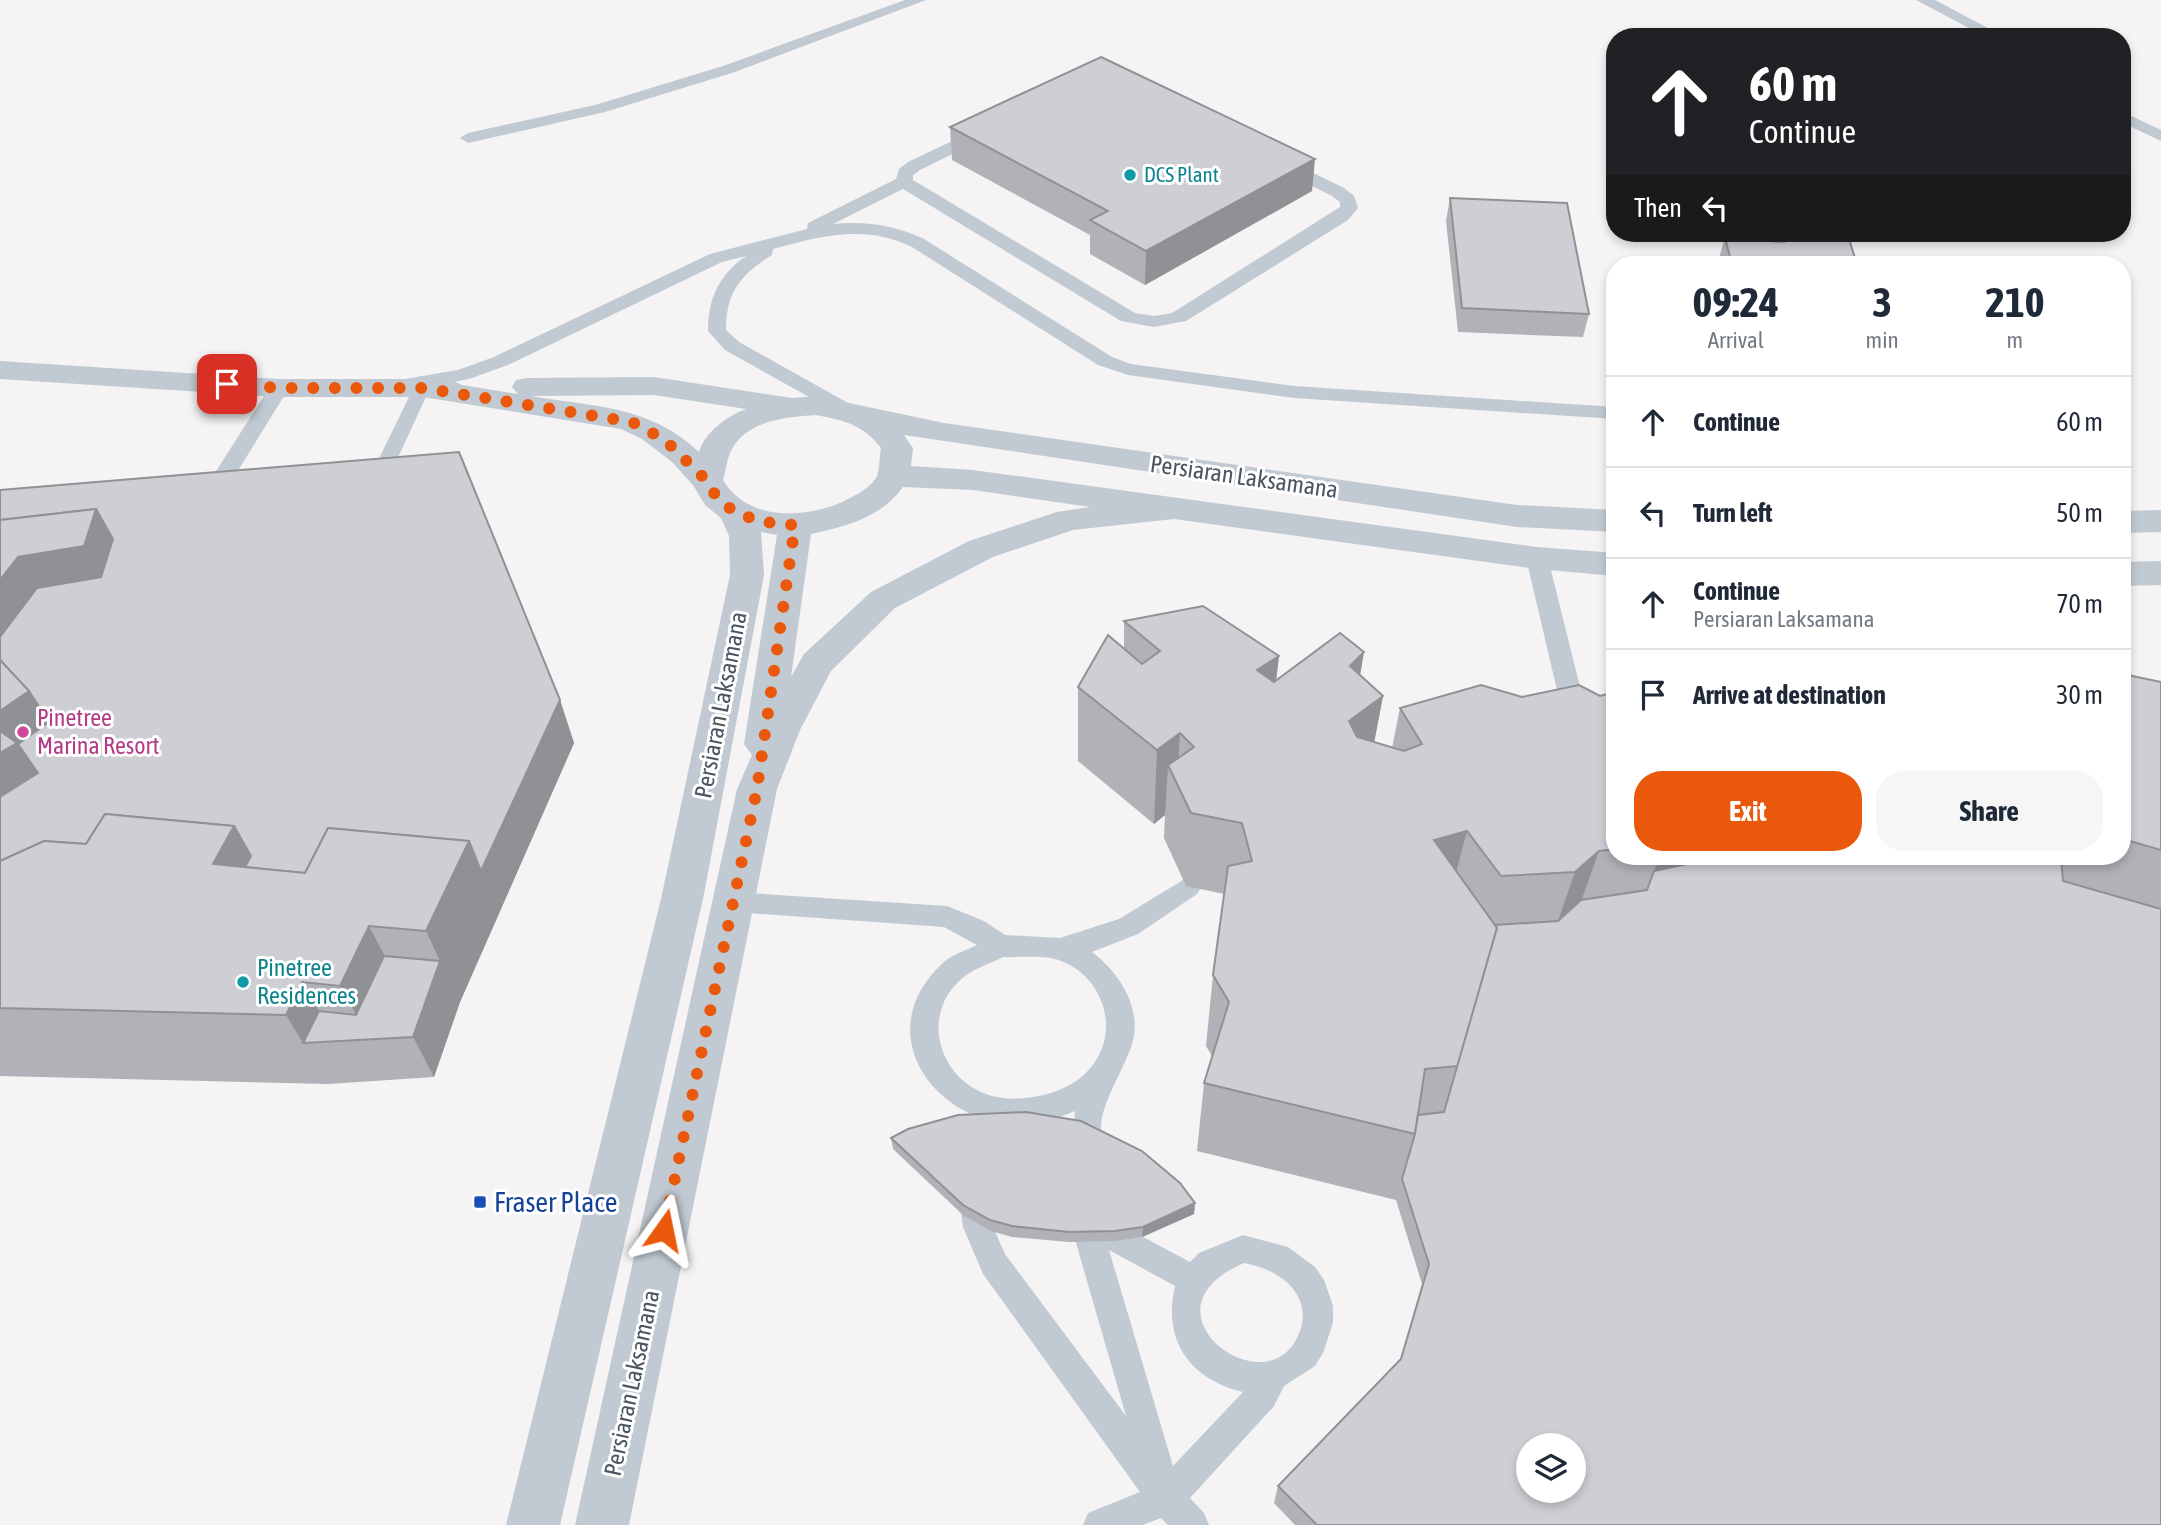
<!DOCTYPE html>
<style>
:root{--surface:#fff;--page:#f6f6f7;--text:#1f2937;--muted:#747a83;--line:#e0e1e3;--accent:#ea580c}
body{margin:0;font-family:"Asap Condensed",sans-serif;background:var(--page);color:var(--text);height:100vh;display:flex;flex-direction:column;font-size:26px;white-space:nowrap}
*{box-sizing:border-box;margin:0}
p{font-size:23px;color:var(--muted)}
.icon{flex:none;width:38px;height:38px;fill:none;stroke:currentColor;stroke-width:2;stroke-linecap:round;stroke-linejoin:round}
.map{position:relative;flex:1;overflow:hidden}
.panel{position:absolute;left:1606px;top:256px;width:525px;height:609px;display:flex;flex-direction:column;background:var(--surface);border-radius:28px;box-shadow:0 4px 10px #0003}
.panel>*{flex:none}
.guide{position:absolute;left:1606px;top:28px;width:525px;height:214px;border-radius:28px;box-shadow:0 4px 10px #0003;background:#202124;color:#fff;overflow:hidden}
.tools{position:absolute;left:1516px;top:1433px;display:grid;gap:14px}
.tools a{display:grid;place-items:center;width:70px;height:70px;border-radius:50%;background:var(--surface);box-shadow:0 4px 10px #0003;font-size:35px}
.pin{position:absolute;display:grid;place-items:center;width:60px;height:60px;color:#fff;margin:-30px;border-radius:14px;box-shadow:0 4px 10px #0006}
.me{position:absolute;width:77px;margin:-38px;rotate:12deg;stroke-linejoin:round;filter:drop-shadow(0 0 5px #0008)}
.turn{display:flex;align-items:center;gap:24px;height:147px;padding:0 28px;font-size:32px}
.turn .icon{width:91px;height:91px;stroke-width:2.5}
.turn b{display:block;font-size:49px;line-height:60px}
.then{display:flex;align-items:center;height:66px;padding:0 28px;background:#0003;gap:14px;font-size:26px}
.eta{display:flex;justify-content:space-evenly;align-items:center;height:119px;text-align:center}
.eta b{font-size:42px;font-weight:700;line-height:49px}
.cta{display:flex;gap:14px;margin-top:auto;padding:14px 28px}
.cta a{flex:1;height:80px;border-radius:28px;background:var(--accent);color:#fff;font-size:28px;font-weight:700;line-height:80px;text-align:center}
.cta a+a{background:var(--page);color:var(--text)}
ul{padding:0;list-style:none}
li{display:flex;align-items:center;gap:21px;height:91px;padding:0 28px;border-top:2px solid var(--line)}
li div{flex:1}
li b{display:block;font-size:26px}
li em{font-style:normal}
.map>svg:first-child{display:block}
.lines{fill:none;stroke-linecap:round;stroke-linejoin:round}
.service{fill:#c1cad2;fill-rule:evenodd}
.tertiary{fill:#c1cad2;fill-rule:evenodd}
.wall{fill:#b0b2b7}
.shaded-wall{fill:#909195}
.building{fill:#cdcfd5;stroke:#909195;stroke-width:2;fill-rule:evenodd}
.route{stroke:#ea580c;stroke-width:12;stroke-dasharray:0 21.6}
.culture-dot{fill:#0f9aa8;stroke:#fff;stroke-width:2.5}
.hotel-dot{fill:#d1479c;stroke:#fff;stroke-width:2.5}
.transit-dot{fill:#1a4fb4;stroke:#fff;stroke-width:2.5}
.labels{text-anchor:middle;stroke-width:6;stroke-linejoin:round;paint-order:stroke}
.far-culture-label{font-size:21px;fill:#0d838f;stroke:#fff;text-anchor:start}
.street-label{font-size:24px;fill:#4a5661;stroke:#fff}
.hotel-label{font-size:24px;fill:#b23c85;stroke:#fff;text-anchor:start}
.culture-label{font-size:24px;fill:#0d838f;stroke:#fff;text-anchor:start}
.near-transit-label{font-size:28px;fill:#164399;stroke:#fff;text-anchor:start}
</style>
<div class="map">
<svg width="2161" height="1525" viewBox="0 0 2161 1525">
<rect width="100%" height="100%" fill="#f5f3f3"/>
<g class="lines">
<g class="service">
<path d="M905,0h21l-191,72 -130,40 -137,31 -8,-5 8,-5 127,-28 128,-39z"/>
<path d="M1916,0h19l70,37h-19z"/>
<path d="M1091,75l33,5 220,108 10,8 4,12 -10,12 -162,101 -32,6 -33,-6 -218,-132 -70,35c33,-3 61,1 91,15l188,118 19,7 163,22 321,21v12l-321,-21 -166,-23 -30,-10 -186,-118c-47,-23 -91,-11 -139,2l-1,6c-31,19 -46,37 -46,75l13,12 109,61 3,4 -3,4h-14l-109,-61 -17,-19c0,-33 11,-56 38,-75l-24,6 -214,103 -39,14 -38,7 -48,104h-14l-3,-5 47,-96 -14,-1 -3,-4 3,-4 59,-10 36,-13 216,-103 97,-25 1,-6 88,-44 3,-10 9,-7zM1093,85l21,2 218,109 8,6v5l-168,106 -18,3 -19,-3 -222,-133v-5l7,-5z"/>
<path d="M2123,112l38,18v11l-38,-18z"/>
<path d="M279,382l10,6 -68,110 -11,7 -7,-2 -4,-5 70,-110z"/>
<path d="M1537,551l8,2 3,5 37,149 -6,17 -8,3 -8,-3 -4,-6 2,-11 -35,-149 3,-5z"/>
<path d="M1188,877l9,3 4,7 -4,7 -59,40 -46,18c27,20 51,57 40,92 -8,25 -22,44 -29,69 -5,17 2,35 -6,52l-10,4 -10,-4 -5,-9 3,-45c-16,7 -40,15 -58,14 -87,-4 -148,-96 -73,-163 9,-8 23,-12 33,-17l-33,-18 -211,-15 -9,-3 -4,-7 4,-7 9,-3 214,14 37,15 21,14 55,3 59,-19zM1003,957c18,1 41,-3 58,4 38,14 57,60 37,96 -12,21 -31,32 -54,38 -19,4 -39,6 -58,-1 -50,-18 -66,-84 -21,-118 11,-8 26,-13 38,-19z"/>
<path d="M973,1176l11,4 9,47 12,27 121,162 -56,-194 4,-22 11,-4 11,4 4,14 90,48 9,-9 44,-18 45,12 27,20 9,13 9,26v17l-10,30 -8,13 -31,20 -10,20 -84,92 14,15 5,12h-41l-7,-7 -18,7h-60l5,-12 52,-21 -157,-218 -20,-47 -5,-37 4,-10zM1109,1250l66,36c-13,54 15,94 68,106l-70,74zM1244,1263c35,6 72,32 54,73 -33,73 -165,-26 -54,-73z"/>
</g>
<g class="tertiary">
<path d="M0,361l279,18h170l13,6 56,9 -6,-7 4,-7 11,-2 127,-1 138,21 24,-2 128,27 573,82 98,5v22l-98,-5 -613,-92 9,13 -2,18 62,4 564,77 78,6v23l-78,-7 -363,-50 -101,11 -80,27 -98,51 -64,63 -31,59 -23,59 -148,736h-54l162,-736 15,-34 -8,-11 33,-209 -16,-3 3,43 -61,324 -143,626h-54l155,-626 69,-324 -1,-39 -8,-18 -16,-13 -12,-20 -21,-23 -30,-23 -21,-10 -198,-32h-144l-279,-18zM654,395l92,14c-19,7 -41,23 -47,43 -50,-47 -104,-45 -168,-56zM816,415c27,5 48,10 65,33 -2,9 -1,20 -4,28 -4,9 -17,17 -25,21 -39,22 -103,27 -129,-17 3,-9 4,-23 9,-31 16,-29 55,-32 84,-34zM903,487l70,3 117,17 -33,5 -88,29 -98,51 -67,62 -13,23 20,-143c34,-7 71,-17 92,-47z"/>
<path d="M2161,510v22l-38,1v-22z"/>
<path d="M2161,561v24l-38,1v-24z"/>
</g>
</g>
<g class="wall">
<path d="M950,127l362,64 -167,94 -55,-31v-19l-138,-75z"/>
<path d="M1450,198l139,116 -6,23 -125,-5 -12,-111z"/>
<path d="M1771,233h76l10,31h-138l-1,-3 7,-23 45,3 -1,-3z"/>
<path d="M0,490l560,210 14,43 -114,259 -26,75 -106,7 -328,-8z"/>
<path d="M1124,621l155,35 -3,25 84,-6 23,21 -9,46 18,6 8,-40 122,-11 78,-1 15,-4v164h508v-182l38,8v843h-866l-21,-22 4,-17 122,-126 22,-76 -26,-84 -199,-49 7,-68 8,-27 -6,-10 7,-71 11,-81 -38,-8 -22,-48 1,-23 -11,9 -76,-63v-74l46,-39z"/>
<path d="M891,1138l304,65 -1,11 -52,23 -27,4 -46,1 -57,-5 -21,-6 -27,-15 -71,-67z"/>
</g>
<g class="shaded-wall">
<path d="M1315,159l-3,32 -167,94 1,-34z"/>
<path d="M96,509l41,74 -137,86v-89l18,-23z"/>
<path d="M1364,652l-11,66 30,-22 -14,74 -33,25 14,-129z"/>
<path d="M1279,656l-9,74 -13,-60z"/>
<path d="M29,691l48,75 -77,82v-137z"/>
<path d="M560,700l14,43 -114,259 -26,75 -21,-40 27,-76 -14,-30 43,-90z"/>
<path d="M1180,733l-3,51 -9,-19 -3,50 -11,9 3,-74z"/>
<path d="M234,826l41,72 -62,-34z"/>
<path d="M1467,831l-19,72 -14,-63z"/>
<path d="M1599,851l-26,73 -23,20 25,-72z"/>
<path d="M1660,856h66l-81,38z"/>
<path d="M369,926l37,71 -36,42 -30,-53z"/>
<path d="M302,982l35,59 -34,2 -17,-28z"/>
<path d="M1195,1203l-1,11 -52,23 1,-10z"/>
</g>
<g class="building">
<path d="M1101,57l214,102 -169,92 -56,-31 18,-9 -158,-84z"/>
<path d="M1450,198l117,5 22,111 -127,-6z"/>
<path d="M1781,233h66l10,31h-125l-7,-26 59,4z"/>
<path d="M459,452l101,248 -79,171 -12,-30 -141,-13 -23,45 -60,-6 6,-11 -17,-30 -129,-12 -19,30 -42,-3 -44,20v-64l38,-24 -20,-29 31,-22 -20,-31 -29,-31v-23l37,-49 64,-11 12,-38 -17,-30 -96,11v-30z"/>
<path d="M96,509l-12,37 -66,11 -18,23v-60z"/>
<path d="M1203,606l76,50 -22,14 17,12 66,-49 24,19 -14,14 33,30 -34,25 8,16 47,14 18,-7 -22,-36 81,-23 41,12 57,-12 21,11 15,-4v157l-16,2 -24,21 -74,4 -34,-45 -33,9 63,88 -39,138 -33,3 -10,65 -211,-51 25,-81 -16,-27 15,-109 24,-5 -10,-38 -51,-10 -23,-48 26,-18 -14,-14 -23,17 -79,-63 30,-52 34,29 18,-13 -36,-30z"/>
<path d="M0,660l29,31 -29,20z"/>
<path d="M2123,674l38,8v168l-38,-11z"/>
<path d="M0,731l17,12 -17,10z"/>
<path d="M105,814l129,12 -21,38 92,9 23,-45 141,13 -43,90 -57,-5 -29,60 -38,-4 -16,33 -286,-7v-147l44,-20 42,3z"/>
<path d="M1724,856h337l2,25 98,28v616h-844l-39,-39 123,-127 28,-95 -27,-85 13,-45 3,-19 26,-3 53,-184 -2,-3 63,-4 23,-21 66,-10 7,-19zM1528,1446h45v45h-45z"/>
<path d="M384,956l56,5 -27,76 -110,6 16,-32 37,4z"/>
<path d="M1026,1112l55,9 61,30 38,32 15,20 -52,24 -28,4 -46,1 -57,-6 -22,-6 -27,-15 -72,-67 17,-9 50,-14z"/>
</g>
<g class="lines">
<path class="route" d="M227,384l52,4h144l209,34 33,18 42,41 10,17 19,15 27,9 32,3 -38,264 -93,441"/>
</g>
<g class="culture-dot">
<circle cx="1130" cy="175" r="7"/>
<circle cx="243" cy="982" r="7"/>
</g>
<circle class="hotel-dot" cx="23" cy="732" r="7"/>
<rect class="transit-dot" x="473" y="1195" width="14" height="14" rx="3.5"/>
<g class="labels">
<g class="far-culture-label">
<text x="1144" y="182">DCS Plant</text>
</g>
<g class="street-label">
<text transform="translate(1244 477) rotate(8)" y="8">Persiaran Laksamana</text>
<text transform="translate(721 705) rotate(-79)" y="8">Persiaran Laksamana</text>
<text transform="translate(632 1383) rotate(-78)" y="8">Persiaran Laksamana</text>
</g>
<g class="hotel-label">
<text x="37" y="726">Pinetree<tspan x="37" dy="28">Marina Resort</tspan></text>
</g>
<g class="culture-label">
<text x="257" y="976">Pinetree<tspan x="257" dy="28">Residences</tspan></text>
</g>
<g class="near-transit-label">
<text x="494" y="1212">Fraser Place</text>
</g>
</g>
</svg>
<div class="tools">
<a><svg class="icon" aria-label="layers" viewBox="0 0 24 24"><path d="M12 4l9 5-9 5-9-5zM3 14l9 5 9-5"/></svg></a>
</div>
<div class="pin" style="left:227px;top:384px;background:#d93025"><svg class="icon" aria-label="arrive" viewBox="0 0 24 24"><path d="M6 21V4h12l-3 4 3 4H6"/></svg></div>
<svg class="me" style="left:664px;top:1230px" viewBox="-20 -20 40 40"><path d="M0-17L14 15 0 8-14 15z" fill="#ea580c" stroke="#fff" stroke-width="4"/></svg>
<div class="guide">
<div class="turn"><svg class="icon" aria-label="ahead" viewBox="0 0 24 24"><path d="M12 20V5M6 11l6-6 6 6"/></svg><div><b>60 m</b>Continue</div></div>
<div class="then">Then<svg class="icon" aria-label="left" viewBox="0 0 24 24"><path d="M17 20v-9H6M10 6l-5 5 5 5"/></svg></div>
</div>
<section class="panel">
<div class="eta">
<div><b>09:24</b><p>Arrival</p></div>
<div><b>3</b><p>min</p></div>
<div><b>210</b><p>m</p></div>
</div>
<ul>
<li><svg class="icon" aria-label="ahead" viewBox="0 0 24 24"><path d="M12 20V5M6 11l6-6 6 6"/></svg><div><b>Continue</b></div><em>60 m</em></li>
<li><svg class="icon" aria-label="left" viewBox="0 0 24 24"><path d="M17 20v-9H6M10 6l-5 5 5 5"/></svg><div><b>Turn left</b></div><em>50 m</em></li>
<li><svg class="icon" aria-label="ahead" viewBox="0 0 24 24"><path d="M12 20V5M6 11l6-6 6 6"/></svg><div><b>Continue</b><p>Persiaran Laksamana</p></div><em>70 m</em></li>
<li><svg class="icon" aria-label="arrive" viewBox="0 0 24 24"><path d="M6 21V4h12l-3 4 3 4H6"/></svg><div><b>Arrive at destination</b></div><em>30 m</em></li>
</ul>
<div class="cta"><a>Exit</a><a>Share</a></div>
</section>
</div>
